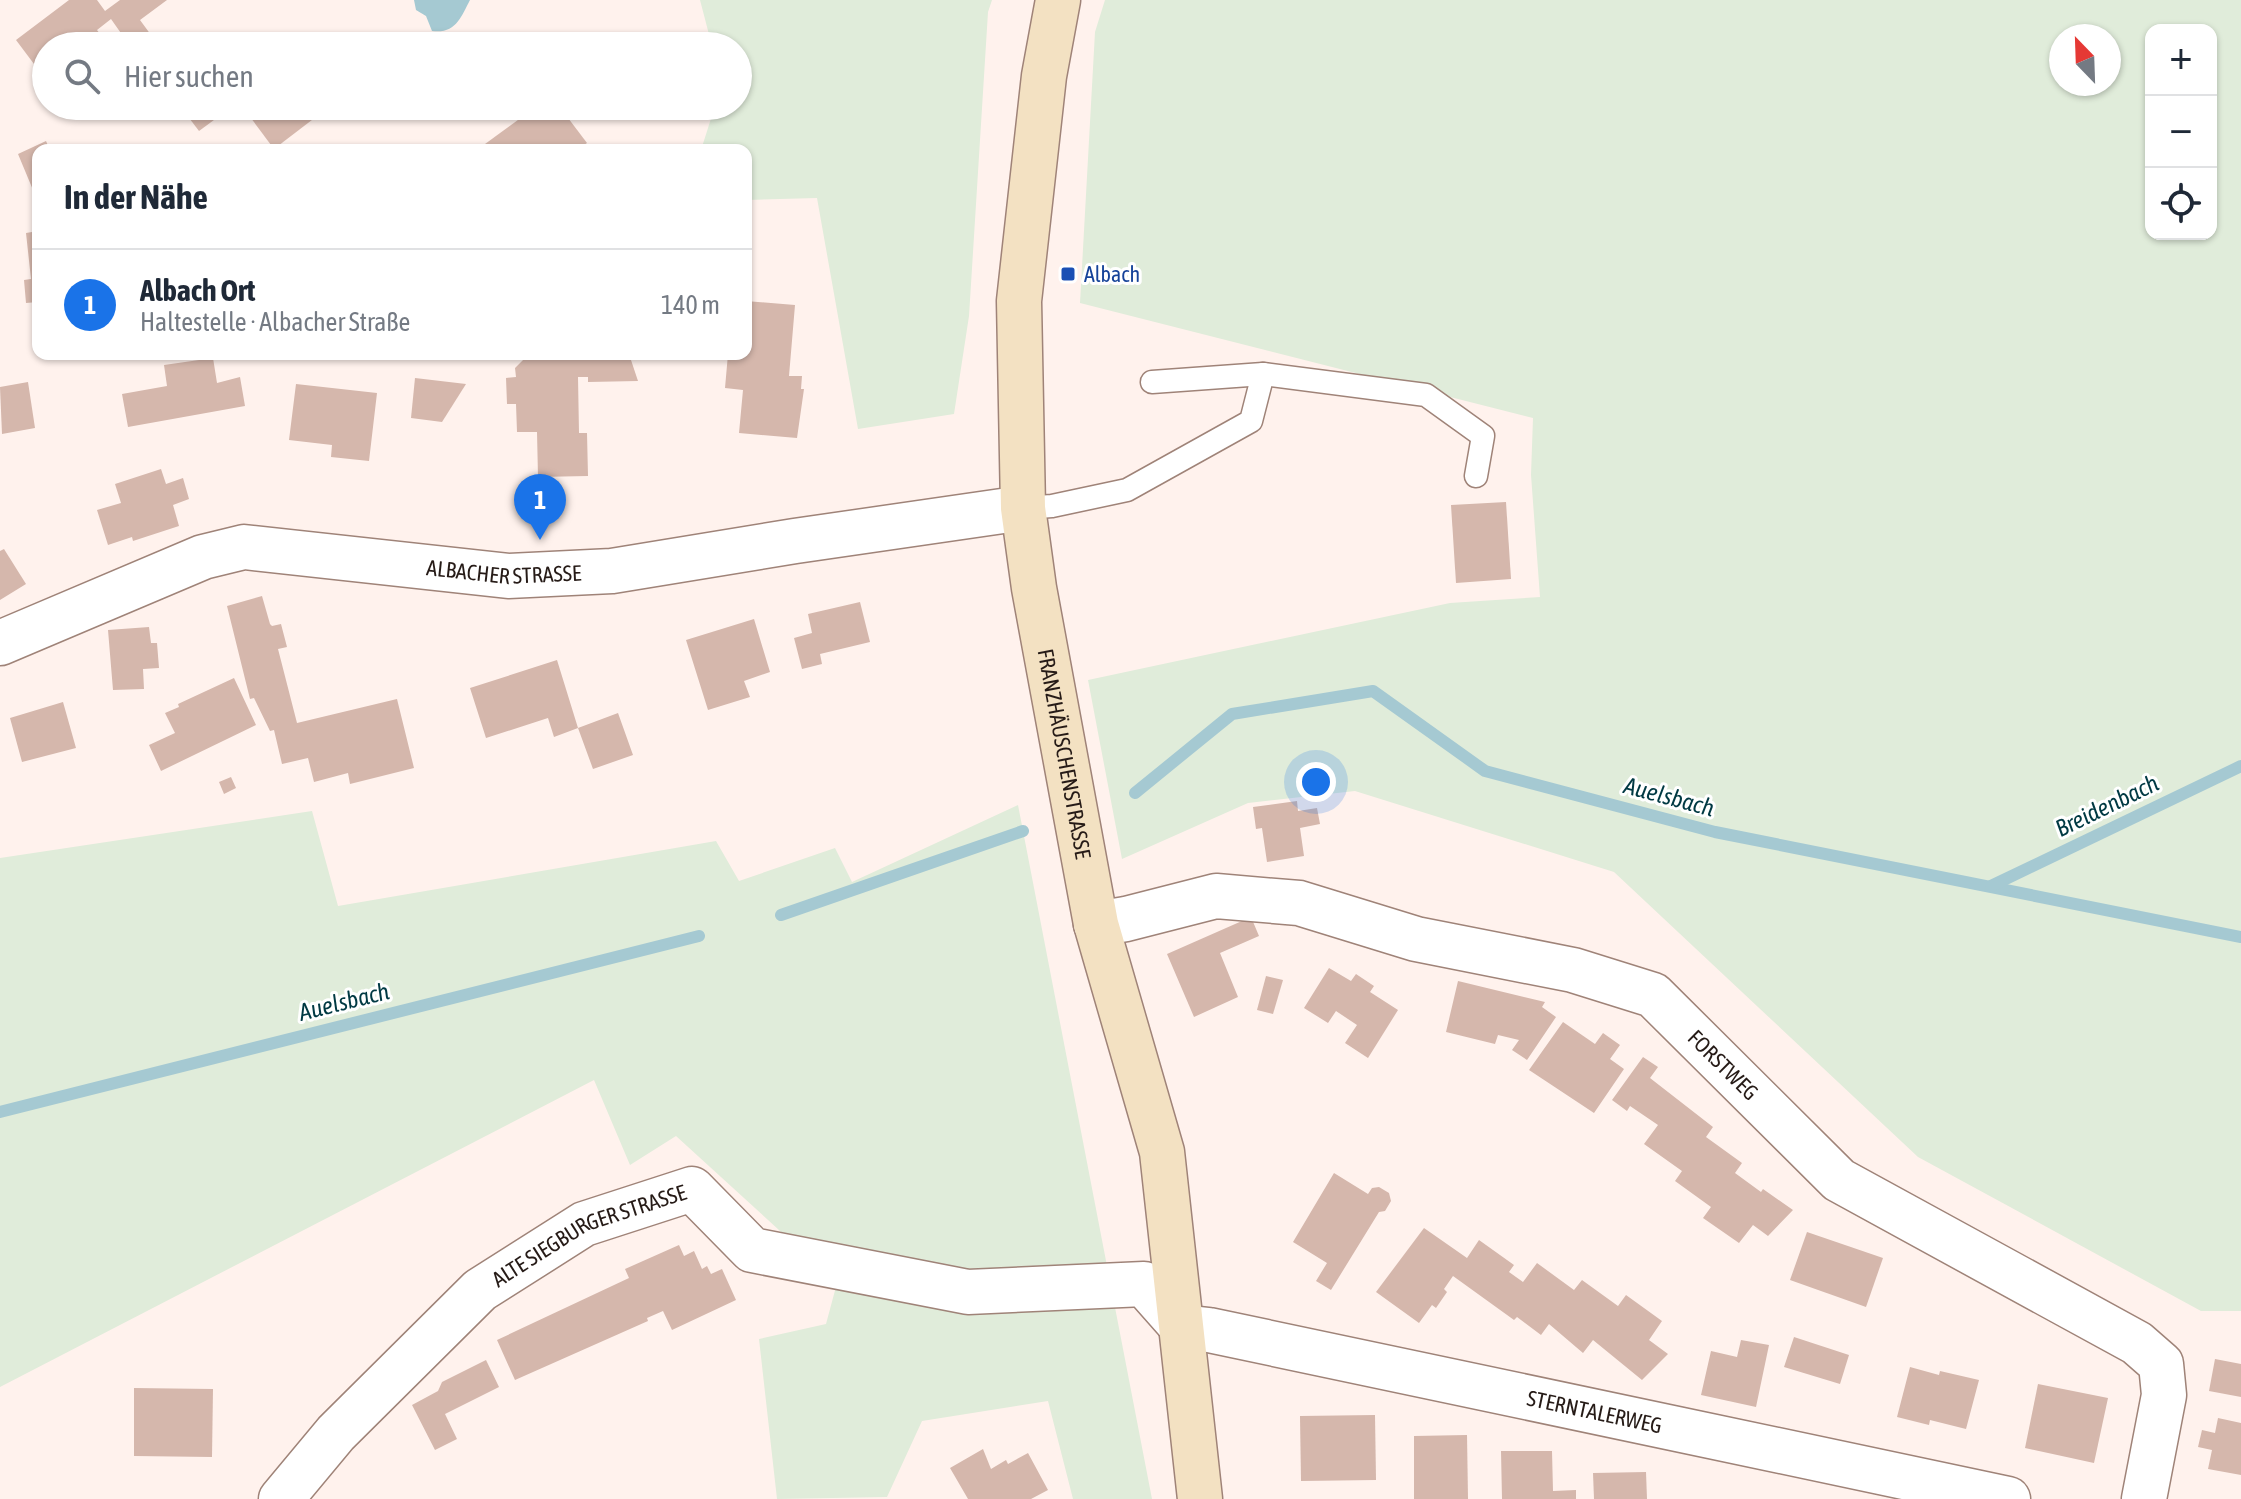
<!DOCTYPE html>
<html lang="de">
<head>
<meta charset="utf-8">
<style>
  body { margin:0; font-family:"Asap Condensed",sans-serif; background:#f6f6f7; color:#1f2937 }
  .controls { position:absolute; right:24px; top:24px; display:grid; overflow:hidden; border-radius:16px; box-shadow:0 2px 6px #0004 }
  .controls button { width:72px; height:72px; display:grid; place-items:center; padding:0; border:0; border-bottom:2px solid #e0e1e3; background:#fff; color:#1f2937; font:40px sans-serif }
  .compass { position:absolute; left:2049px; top:24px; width:72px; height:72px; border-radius:50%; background:#fff; box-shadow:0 2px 6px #0004; rotate:337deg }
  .you { position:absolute; left:1316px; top:782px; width:28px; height:28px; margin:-20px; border:6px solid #fff; border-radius:50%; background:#1a73e8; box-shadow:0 0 0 12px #1a73e833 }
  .badge { display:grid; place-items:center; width:52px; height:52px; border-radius:50%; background:#1a73e8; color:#fff; font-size:26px; font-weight:700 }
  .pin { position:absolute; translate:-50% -66px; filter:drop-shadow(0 2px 4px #0008) }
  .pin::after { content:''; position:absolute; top:42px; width:28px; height:24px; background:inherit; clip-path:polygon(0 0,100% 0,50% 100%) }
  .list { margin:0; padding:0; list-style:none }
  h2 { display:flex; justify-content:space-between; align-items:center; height:104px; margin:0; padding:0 32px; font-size:34px }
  h2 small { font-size:26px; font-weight:400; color:#747a83 }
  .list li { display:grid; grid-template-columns:52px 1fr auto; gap:24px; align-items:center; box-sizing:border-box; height:112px; padding:0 32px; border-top:2px solid #e0e1e3 }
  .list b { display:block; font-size:30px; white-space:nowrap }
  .list p { margin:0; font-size:26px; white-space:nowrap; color:#747a83 }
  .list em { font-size:26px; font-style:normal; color:#747a83 }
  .icon { flex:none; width:44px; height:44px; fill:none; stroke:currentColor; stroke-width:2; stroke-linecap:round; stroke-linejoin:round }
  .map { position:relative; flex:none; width:2241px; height:1499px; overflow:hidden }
  .search { position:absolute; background:#fff; box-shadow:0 2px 6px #0004; left:32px; top:32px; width:720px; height:88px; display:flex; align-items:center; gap:20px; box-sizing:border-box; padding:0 28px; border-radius:44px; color:#747a83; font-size:30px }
  .panel { position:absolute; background:#fff; box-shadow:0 2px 6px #0004; left:32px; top:144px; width:720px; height:216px; border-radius:16px }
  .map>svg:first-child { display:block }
  .green { fill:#e0ecda; fill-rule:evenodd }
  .water { fill:#a5c9d2 }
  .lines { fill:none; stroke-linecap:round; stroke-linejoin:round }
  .stream { stroke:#a5c9d2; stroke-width:12 }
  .building { fill:#d5b7ac }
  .lane-casing { stroke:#9f8378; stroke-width:25 }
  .street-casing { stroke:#9f8378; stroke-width:47 }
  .secondary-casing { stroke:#9f8378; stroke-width:47 }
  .lane { stroke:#fff; stroke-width:22 }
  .street { stroke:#fff; stroke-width:44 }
  .secondary { stroke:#f3e1c2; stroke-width:44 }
  .transit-dot { fill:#1a4fb4; stroke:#fff; stroke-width:3 }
  .labels { text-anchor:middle; stroke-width:6; stroke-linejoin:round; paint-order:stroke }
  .transit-label { font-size:22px; fill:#164399; stroke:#fff; text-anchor:start }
  .street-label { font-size:22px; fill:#261b17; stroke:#fff }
  .water-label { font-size:24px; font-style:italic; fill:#003943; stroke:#fff }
</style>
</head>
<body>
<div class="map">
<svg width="2241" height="1499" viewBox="0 0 2241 1499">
  <rect width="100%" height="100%" fill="#fff2ed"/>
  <g class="green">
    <polygon points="700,0 992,0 988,12 969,316 954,414 858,429 817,198 746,200 746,150 701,150 715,106 738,106 738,46 712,46"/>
    <path d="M1105,0H2241V1311H2201L1918,1157L1614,872L1355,791L1248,803L1122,859L1088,680L1450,603L1540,597L1531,475L1533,418L1080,303L1095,32ZM2151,30H2211V234H2151ZM2061,36H2109V84H2061Z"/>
    <polygon points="1018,805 1152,1499 1073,1499 1048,1401 922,1421 887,1497 777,1499 759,1339 826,1324 837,1283 676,1136 630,1165 594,1080 0,1387 0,858 312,811 338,906 716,841 739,881 835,848 852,882"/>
  </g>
  <path class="water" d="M414,0H470C461,17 456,34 432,31L426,16L416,10Z"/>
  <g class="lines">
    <g class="stream">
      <polyline points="1135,793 1232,714 1373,691 1485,771 1715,832 2241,937"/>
      <polyline points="1991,886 2241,766"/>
      <polyline points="781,915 1023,831"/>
      <polyline points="0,1112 699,936"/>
    </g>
  </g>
  <g class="building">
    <polygon points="69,0 97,0 105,11 120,0 167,0 140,20 151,35 136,46 130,46 111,19 97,30 109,46 46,46 46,80 16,40"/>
    <polygon points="180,106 233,106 199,131"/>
    <polygon points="242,106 322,106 325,110 274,149"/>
    <polygon points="537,106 559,106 587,143 577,150 490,150 485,144"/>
    <polygon points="46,141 50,150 38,150 38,202 18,154"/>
    <polygon points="38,231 38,302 26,303 24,280 31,279 26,233"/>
    <polygon points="746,301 795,305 789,376 802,376 801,389 804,389 797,438 739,433 743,390 725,388 728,354 746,354"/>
    <polygon points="529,354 629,354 638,381 588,382 588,377 578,377 579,433 587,433 588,476 538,477 537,432 517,432 516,404 507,404 506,378 516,377 515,368"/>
    <polygon points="213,358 217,383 240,377 245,406 128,427 122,394 167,386 164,365"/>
    <polygon points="415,378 466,384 442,422 411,418"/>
    <polygon points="28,382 35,428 2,434 0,387"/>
    <polygon points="296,384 377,393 369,461 331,457 332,445 289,440"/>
    <polygon points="161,469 166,484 183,478 189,499 173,505 179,526 133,541 132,537 108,545 97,510 121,503 115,484"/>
    <polygon points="1506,502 1511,579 1456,583 1451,505"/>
    <polygon points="4,549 26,584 0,600 0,551"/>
    <polygon points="262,596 270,624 272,626 281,624 287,647 278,649 297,723 397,699 414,768 350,784 348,773 314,782 308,758 282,764 274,730 270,731 254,698 250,699 227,606"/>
    <polygon points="860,602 870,642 820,654 822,664 802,669 794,638 812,633 808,614"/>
    <polygon points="754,619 770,672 744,681 750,697 708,710 686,640"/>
    <polygon points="149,627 151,643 157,643 159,668 143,669 144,689 113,690 108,630"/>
    <polygon points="557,660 578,728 618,713 633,755 593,769 578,728 554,737 548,718 486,738 470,688"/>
    <polygon points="234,678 256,725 161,771 149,745 175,733 165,713 179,707 178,704"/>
    <polygon points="63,702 76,748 22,762 10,718"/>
    <polygon points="231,777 236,788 224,794 219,782"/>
    <polygon points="1297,801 1298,811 1317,808 1320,824 1300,828 1304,856 1267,862 1262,828 1256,829 1253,807"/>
    <polygon points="1251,917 1259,936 1220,953 1238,997 1194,1017 1167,954"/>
    <polygon points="1329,968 1351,981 1356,974 1374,986 1370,992 1398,1010 1368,1058 1345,1043 1357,1025 1336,1011 1328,1023 1304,1008"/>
    <polygon points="1266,976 1283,980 1273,1014 1257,1010"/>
    <polygon points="1458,981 1545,1002 1542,1007 1556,1017 1527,1060 1512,1050 1519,1040 1498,1035 1495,1044 1446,1032"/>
    <polygon points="1563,1022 1595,1044 1603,1033 1620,1045 1610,1059 1624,1069 1594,1113 1529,1070"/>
    <polygon points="1643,1057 1658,1067 1650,1078 1713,1127 1706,1137 1742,1163 1735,1173 1761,1192 1763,1189 1793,1210 1768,1236 1753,1225 1739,1243 1703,1218 1711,1207 1675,1181 1682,1171 1644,1144 1658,1125 1630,1106 1627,1111 1612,1100"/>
    <polygon points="1334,1173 1368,1194 1372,1188 1379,1187 1389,1193 1391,1201 1385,1211 1379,1212 1331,1290 1316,1281 1327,1263 1293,1242"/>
    <polygon points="1424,1228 1467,1258 1479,1240 1514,1265 1509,1272 1523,1282 1537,1263 1574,1290 1582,1280 1618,1306 1626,1295 1662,1321 1649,1340 1668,1354 1642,1380 1593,1340 1583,1353 1549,1324 1541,1335 1517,1317 1514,1320 1453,1276 1444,1289 1447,1292 1436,1308 1432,1305 1419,1323 1376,1292"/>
    <polygon points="1807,1232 1883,1258 1866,1307 1790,1280"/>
    <polygon points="679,1245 684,1256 694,1251 702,1269 707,1266 711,1274 722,1269 736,1300 672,1330 663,1311 647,1318 648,1321 515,1380 497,1340 629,1278 625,1269"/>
    <polygon points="1794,1337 1849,1355 1840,1384 1784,1367"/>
    <polygon points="1741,1340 1769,1345 1756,1407 1701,1395 1711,1351 1737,1357"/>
    <polygon points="2215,1359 2241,1364 2241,1397 2209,1391"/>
    <polygon points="486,1360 499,1387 445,1414 457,1439 435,1450 412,1405 438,1391 442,1382"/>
    <polygon points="1910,1367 1939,1375 1940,1371 1979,1380 1966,1429 1930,1420 1929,1425 1897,1417"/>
    <polygon points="2038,1384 2108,1398 2094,1463 2025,1448"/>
    <polygon points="134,1388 213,1389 212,1457 134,1456"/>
    <polygon points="1375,1415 1376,1480 1301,1481 1300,1416"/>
    <polygon points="2218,1418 2241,1423 2241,1475 2208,1469 2212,1450 2198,1447 2202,1430 2215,1433"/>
    <polygon points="1467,1435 1468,1499 1414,1499 1414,1436"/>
    <polygon points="983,1449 991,1469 1006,1460 1008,1464 1028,1453 1048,1490 1031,1499 968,1499 950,1468"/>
    <polygon points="1501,1451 1552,1451 1553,1491 1576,1490 1576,1499 1502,1499"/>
    <polygon points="1646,1472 1647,1499 1594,1499 1593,1473"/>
  </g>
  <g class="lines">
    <g class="lane-casing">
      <g id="lane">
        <polyline points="1152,382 1263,374 1426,395 1483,436 1476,476"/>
        <polyline points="1023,508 1052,506 1127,490 1251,421 1263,374"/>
      </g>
    </g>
    <g class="street-casing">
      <g id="street">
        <path id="s1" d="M0,643L203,557L244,547L508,576L612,571L795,541L1023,508"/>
        <path id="s2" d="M1096,924L1126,919L1216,896L1299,903L1416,939L1573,970L1653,995L1839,1180L2137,1343L2161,1364L2164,1395L2144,1499"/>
        <path id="s3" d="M281,1499L336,1433L480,1290L584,1224L692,1189L752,1250L968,1292L1144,1284L1182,1327L1209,1330L2008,1499"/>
      </g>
    </g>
    <g class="secondary-casing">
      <g id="secondary">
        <path id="s4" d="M1058,0L1044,76L1019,301L1023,508L1034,588L1096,924L1162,1152L1200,1499"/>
      </g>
    </g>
    <use href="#lane" class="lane"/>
    <use href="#street" class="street"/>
    <use href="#secondary" class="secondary"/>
  </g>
  <rect class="transit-dot" x="1060" y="266" width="16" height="16" rx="4"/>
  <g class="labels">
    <g class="transit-label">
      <text x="1084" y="282">Albach</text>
    </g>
    <g class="street-label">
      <text dy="8" stroke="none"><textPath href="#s1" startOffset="524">ALBACHER STRASSE</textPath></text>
      <text dy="8" stroke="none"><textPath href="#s4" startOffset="760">FRANZHÄUSCHENSTRASSE</textPath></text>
      <text dy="8" stroke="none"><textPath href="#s2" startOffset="672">FORSTWEG</textPath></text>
      <text dy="8" stroke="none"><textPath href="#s3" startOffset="412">ALTE SIEGBURGER STRASSE</textPath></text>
      <text dy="8" stroke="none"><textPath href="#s3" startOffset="1486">STERNTALERWEG</textPath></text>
    </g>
    <g class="water-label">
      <text transform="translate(1669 797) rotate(15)" y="8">Auelsbach</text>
      <text transform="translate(2107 806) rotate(-26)" y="8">Breidenbach</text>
      <text transform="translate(344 1002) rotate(-14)" y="8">Auelsbach</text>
    </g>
  </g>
</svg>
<div class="controls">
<button>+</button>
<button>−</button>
<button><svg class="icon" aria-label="locate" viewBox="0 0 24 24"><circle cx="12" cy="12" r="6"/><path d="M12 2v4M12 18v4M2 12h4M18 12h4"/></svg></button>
</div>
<svg class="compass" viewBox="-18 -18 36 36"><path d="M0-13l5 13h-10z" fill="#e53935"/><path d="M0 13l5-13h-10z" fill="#747a83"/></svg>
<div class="you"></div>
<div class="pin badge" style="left:540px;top:540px">1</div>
<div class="search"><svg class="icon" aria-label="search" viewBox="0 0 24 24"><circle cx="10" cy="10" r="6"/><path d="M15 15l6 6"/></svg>Hier suchen</div>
<section class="panel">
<h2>In der Nähe<small></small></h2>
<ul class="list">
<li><span class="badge">1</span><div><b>Albach Ort</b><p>Haltestelle · Albacher Straße</p></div><em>140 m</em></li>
</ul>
</section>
</div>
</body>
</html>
